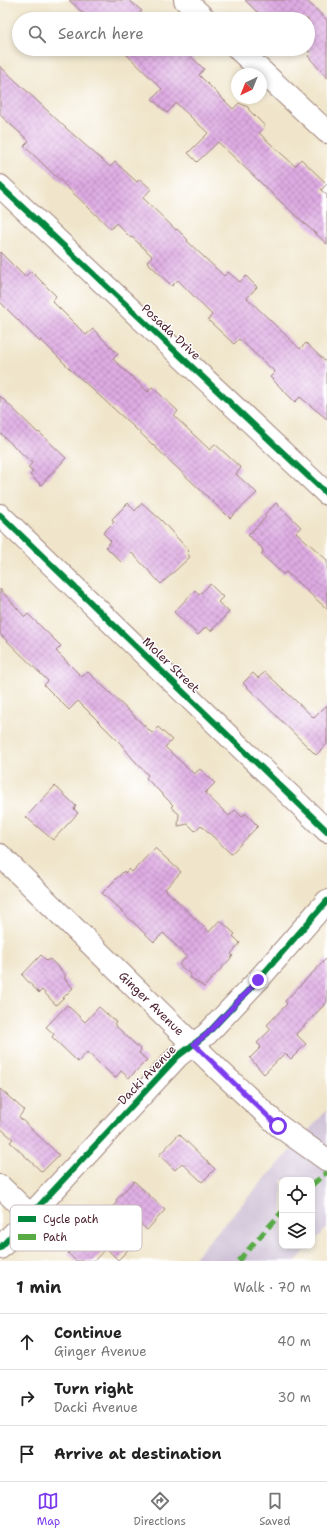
<!DOCTYPE html>
<html lang="en">
<head>
<meta charset="utf-8">
<style>
  body { margin:0; font-family:"Shantell Sans",sans-serif; background:#f6f6f6; color:#222 }
  .controls { position:absolute; right:12px; bottom:12px; display:grid; overflow:hidden; border-radius:8px; box-shadow:0 2px 6px #0003 }
  .controls button { width:36px; height:36px; display:grid; place-items:center; padding:0; border:0; border-bottom:1px solid #e0e0e0; background:#fff; color:#222; font:20px sans-serif }
  .compass { position:absolute; left:231px; top:68px; width:36px; height:36px; border-radius:50%; background:#fff; box-shadow:0 2px 6px #0003; rotate:223deg }
  .stop { position:absolute; width:12px; height:12px; margin:-9px; border:3px solid #7c3aed; border-radius:50%; background:#fff }
  .stop.end { background:#7c3aed; border-color:#fff; box-shadow:0 1px 4px #0008 }
  .list { margin:0; padding:0; list-style:none }
  h2 { display:flex; justify-content:space-between; align-items:center; height:52px; margin:0; padding:0 16px; font-size:17px }
  h2 small { font-size:13px; font-weight:400; color:#767676 }
  .list li { display:grid; grid-template-columns:26px 1fr auto; gap:12px; align-items:center; box-sizing:border-box; height:56px; padding:0 16px; border-top:1px solid #e0e0e0 }
  .list b { display:block; font-size:15px; white-space:nowrap }
  .list p { margin:0; font-size:13px; white-space:nowrap; color:#767676 }
  .list em { font-size:13px; font-style:normal; color:#767676 }
  .icon { flex:none; width:22px; height:22px; fill:none; stroke:currentColor; stroke-width:2; stroke-linecap:round; stroke-linejoin:round }
  .map { position:relative; flex:none; width:327px; height:1261px; overflow:hidden }
  .search { position:absolute; background:#fff; box-shadow:0 2px 6px #0003; left:12px; right:12px; top:12px; height:44px; display:flex; align-items:center; gap:10px; box-sizing:border-box; padding:0 14px; border-radius:22px; color:#767676; font-size:15px }
  .sheet { height:220px; background:#fff }
  nav { display:flex; justify-content:space-around; align-items:center; box-sizing:border-box; height:56px; border-top:1px solid #e0e0e0; background:#fff; font-size:11px; color:#767676 }
  nav a { display:grid; justify-items:center; gap:2px }
  nav .on { color:#7c3aed }
  .map>svg:first-child { display:block }
  .industrial { fill:#ccbed4 }
  .building { fill:url(#building-cross-hatch) }
  .lines { fill:none; stroke-linecap:round; stroke-linejoin:round }
  .minor-casing { stroke:#9d827a; stroke-width:24 }
  .minor { stroke:#fff; stroke-width:22 }
  .quiet { stroke:#57aa44; stroke-width:5; stroke-dasharray:10 5; stroke-linecap:butt }
  .cycleway-casing { stroke:#fff; stroke-width:8 }
  .cycleway { stroke:#00873e; stroke-width:6 }
  .route { stroke:#7c3aed; stroke-width:5 }
  .labels { text-anchor:middle; stroke-width:3; stroke-linejoin:round; paint-order:stroke }
  .street-label { font-size:12px; fill:#4a1f2b; stroke:#fff }
  .key { fill:#fff; stroke:#c9bcbf; stroke-width:1 }
  .key-label { font-size:11px; fill:#4a1f2b }
</style>
</head>
<body>
<div class="map">
<svg width="327" height="1261" viewBox="0 0 327 1261">
  <defs>
    <pattern id="building-cross-hatch" width="8" height="8" patternUnits="userSpaceOnUse"><rect width="8" height="8" fill="#deabe3"/><path d="M0 0l8 8M0 8l8-8" fill="none" stroke="#b68bb8"/></pattern>
  </defs>
  <rect width="100%" height="100%" fill="#fff"/>
  <filter id="ink" filterUnits="userSpaceOnUse"><feTurbulence type="fractalNoise" baseFrequency=".025" numOctaves="2"/><feDisplacementMap in="SourceGraphic" scale="8" xChannelSelector="R" yChannelSelector="G"/><feConvolveMatrix kernelMatrix="1 2 1 2 8 2 1 2 1" color-interpolation-filters="sRGB"/></filter>
  <filter id="wash" filterUnits="userSpaceOnUse"><feTurbulence type="fractalNoise" baseFrequency=".012" numOctaves="4" result="noise"/><feDisplacementMap in="SourceGraphic" scale="16" xChannelSelector="R" yChannelSelector="G"/><feGaussianBlur stdDeviation="0.9" result="paint"/><feColorMatrix in="noise" values="0 0 0 0 0 0 0 0 0 0 0 0 0 0 0 0 0 1.4 0 .05"/><feComposite in="paint" operator="in"/></filter>
  <g filter="url(#wash)">
    <rect width="100%" height="100%" fill="#f0e5ca"/>
    <polygon class="industrial" points="327,1110 327,1228 312,1244 312,1180 282,1180 282,1246 310,1246 296,1261 191,1261"/>
    <g id="blocks">
      <g class="building">
        <polygon points="69,0 129,0 142,11 135,19 89,19"/>
        <polygon points="245,0 306,0 327,20 327,78 308,56 311,53 308,51 308,19 264,19"/>
        <polygon points="121,49 183,49 204,69 199,75 233,109 239,103 248,107 249,110 265,126 259,133 295,166 301,159 327,184 321,190 327,195 327,244 280,201 218,142 197,162 188,153 208,133 176,103 167,113 152,99 162,89"/>
        <polygon points="0,66 67,129 110,167 115,162 137,182 140,179 151,189 143,198 176,230 177,229 188,240 187,241 222,274 224,276 228,272 240,282 246,276 257,287 247,298 300,349 306,343 327,363 327,419 300,397 295,402 270,377 275,372 239,339 234,344 208,320 212,315 178,280 172,286 147,262 152,256 132,237 131,238 116,223 111,229 24,146 29,141 0,115"/>
        <polygon points="0,252 25,277 31,271 56,296 52,301 86,335 93,329 118,354 113,359 148,392 152,387 163,397 178,411 174,416 210,450 215,444 241,468 236,474 257,493 230,518 134,427 71,370 41,340 40,342 0,302"/>
        <polygon points="0,396 38,433 39,432 66,458 41,485 30,475 33,472 28,468 32,463 0,433"/>
        <polygon points="128,503 135,511 142,503 161,520 189,551 187,553 190,557 161,584 131,552 121,562 106,547 111,541 103,533 114,522 112,519"/>
        <polygon points="276,503 301,527 296,532 327,560 327,609 286,572 283,574 261,554 263,552 262,548 248,535 266,517 264,515"/>
        <polygon points="210,584 223,597 218,602 229,612 211,631 206,627 198,635 174,612 195,590 199,595"/>
        <polygon points="0,589 25,617 28,614 61,646 56,651 82,677 88,672 152,733 158,727 172,740 165,747 194,774 200,769 215,783 205,793 229,816 235,810 242,817 245,813 258,826 231,854 201,825 195,831 188,824 178,826 179,814 171,807 173,805 146,778 148,775 133,759 121,744 78,701 69,710 44,685 48,681 0,634"/>
        <polygon points="265,672 314,718 327,705 327,744 316,755 243,683 253,673 258,678"/>
        <polygon points="55,786 76,806 74,809 78,813 53,840 26,817"/>
        <polygon points="155,848 181,872 165,889 209,932 220,920 235,934 233,936 240,943 231,954 233,956 204,987 190,977 191,975 179,965 187,956 163,933 154,942 102,893 124,871 125,873 129,869 132,872"/>
        <polygon points="41,955 47,961 50,959 60,969 66,976 64,978 73,988 56,1005 42,990 39,993 22,975"/>
        <polygon points="327,958 327,1002 296,1034 306,1044 291,1059 285,1053 264,1074 250,1058 261,1047 257,1043 271,1029 267,1025 287,1004 285,1001"/>
        <polygon points="67,1005 85,1022 99,1007 116,1022 114,1024 141,1050 139,1053 147,1060 129,1078 121,1071 115,1078 87,1052 78,1062 52,1037 54,1034 46,1027"/>
        <polygon points="0,1089 24,1110 19,1117 59,1155 42,1172 10,1142 13,1139 0,1128"/>
        <polygon points="179,1134 215,1169 202,1182 182,1163 175,1170 159,1155"/>
        <polygon points="134,1181 165,1210 147,1230 132,1216 113,1235 128,1250 118,1260 106,1248 94,1261 76,1261 68,1253 117,1202 116,1200"/>
      </g>
    </g>
  </g>
  <g filter="url(#ink)">
    <use href="#blocks" fill-opacity="0" stroke="#9d827a" stroke-width="1"/>
    <g class="lines">
      <g class="minor-casing">
        <g id="minor">
          <polyline points="185,0 205,19"/>
          <polyline points="238,49 327,132"/>
          <polyline points="0,186 327,494"/>
          <polyline points="0,515 327,831"/>
          <path id="s1" d="M0,855L223,1074L279,1126L327,1160"/>
          <polyline points="0,1186 30,1215"/>
          <polyline points="0,1248 178,1056 207,1034 258,980 327,901"/>
        </g>
      </g>
      <use href="#minor" class="minor"/>
      <g class="quiet">
        <polyline points="312,1185 327,1172"/>
        <polyline points="238,1261 282,1212"/>
      </g>
      <g class="cycleway-casing">
        <g id="cycleway">
          <polyline points="0,186 327,494"/>
          <polyline points="0,515 327,831"/>
          <polyline points="0,1248 178,1056 207,1034 258,980 327,901"/>
        </g>
      </g>
      <use href="#cycleway" class="cycleway"/>
    </g>
  </g>
  <g class="lines" filter="url(#ink)">
    <polyline class="route" points="258,980 207,1034 194,1044 278,1126"/>
  </g>
  <g class="labels">
    <g class="street-label">
      <text transform="translate(171 332) rotate(43)" y="4">Posada Drive</text>
      <text transform="translate(171 665) rotate(44)" y="4">Moler Street</text>
      <text dy="4" stroke="none"><textPath href="#s1" startOffset="212">Ginger Avenue</textPath></text>
      <text transform="translate(147 1075) rotate(-46)" y="4">Dacki Avenue</text>
    </g>
  </g>
  <rect x="10" y="1205" width="132" height="46" rx="6" class="key"/>
  <rect x="18" y="1216" width="18" height="6" fill="#00873e"/>
  <rect x="18" y="1234" width="18" height="6" fill="#57aa44"/>
  <g class="key-label">
    <text x="43" y="1223">Cycle path</text>
    <text x="43" y="1241">Path</text>
  </g>
</svg>
<div class="controls">
<button><svg class="icon" aria-label="locate" viewBox="0 0 24 24"><circle cx="12" cy="12" r="6"/><path d="M12 2v4M12 18v4M2 12h4M18 12h4"/></svg></button>
<button><svg class="icon" aria-label="layers" viewBox="0 0 24 24"><path d="M12 4l9 5-9 5-9-5zM3 14l9 5 9-5"/></svg></button>
</div>
<svg class="compass" viewBox="-18 -18 36 36"><path d="M0-13l5 13h-10z" fill="#e53935"/><path d="M0 13l5-13h-10z" fill="#767676"/></svg>
<div class="stop" style="left:278px;top:1126px"></div>
<div class="stop end" style="left:258px;top:980px"></div>
<div class="search"><svg class="icon" aria-label="search" viewBox="0 0 24 24"><circle cx="10" cy="10" r="6"/><path d="M15 15l6 6"/></svg>Search here</div>
</div>
<section class="sheet">
<h2>1 min<small>Walk · 70 m</small></h2>
<ul class="list">
<li><svg class="icon" aria-label="ahead" viewBox="0 0 24 24"><path d="M12 20V5M6 11l6-6 6 6"/></svg><div><b>Continue</b><p>Ginger Avenue</p></div><em>40 m</em></li>
<li><svg class="icon" aria-label="right" viewBox="0 0 24 24"><path d="M7 20v-9h11M14 6l5 5-5 5"/></svg><div><b>Turn right</b><p>Dacki Avenue</p></div><em>30 m</em></li>
<li><svg class="icon" aria-label="arrive" viewBox="0 0 24 24"><path d="M6 21V4h12l-3 4 3 4H6"/></svg><div><b>Arrive at destination</b></div></li>
</ul>
</section>
<nav>
<a class="on"><svg class="icon" aria-label="map" viewBox="0 0 24 24"><path d="M3 6l6-2 6 2 6-2v14l-6 2-6-2-6 2zM9 4v14M15 6v14"/></svg>Map</a>
<a><svg class="icon" aria-label="directions" viewBox="0 0 24 24"><path d="M12 3l9 9-9 9-9-9zM9 14v-3h6M13 9l2 2-2 2"/></svg>Directions</a>
<a><svg class="icon" aria-label="saved" viewBox="0 0 24 24"><path d="M7 4h10v16l-5-4-5 4z"/></svg>Saved</a>
</nav>
</body>
</html>
